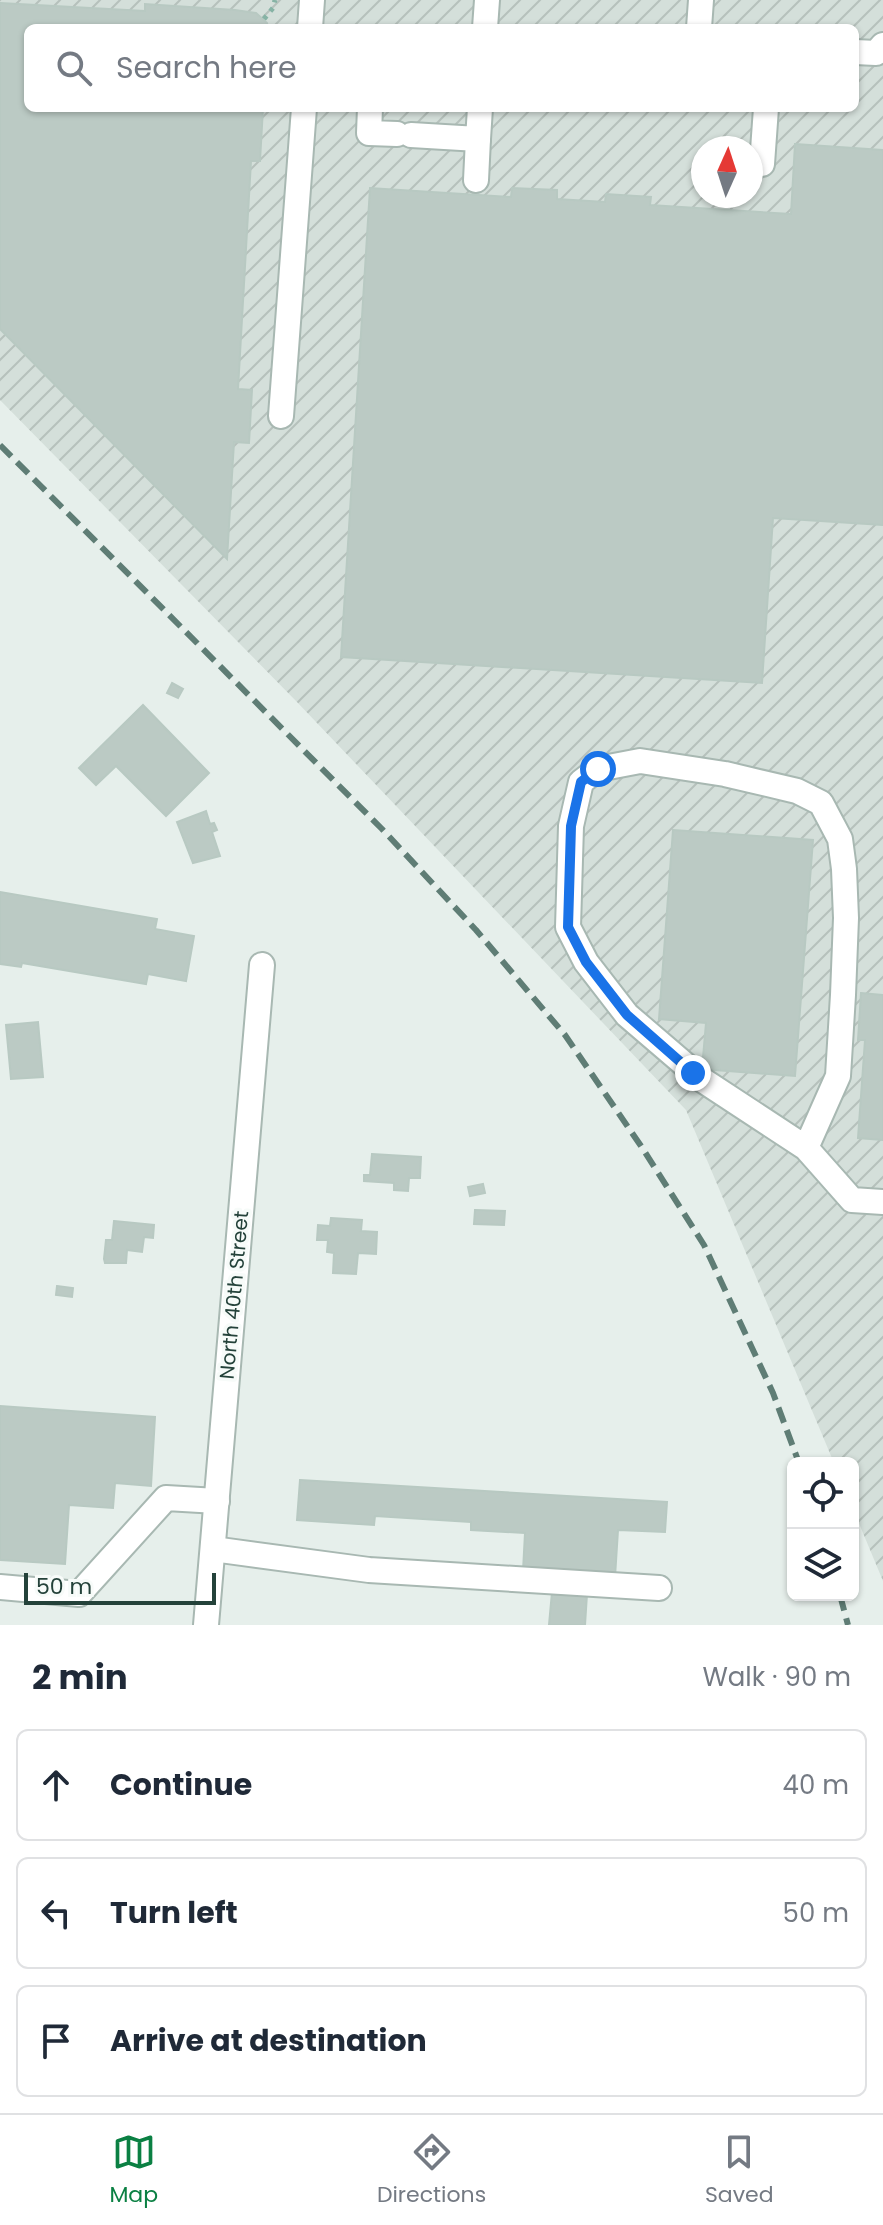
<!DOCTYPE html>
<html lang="en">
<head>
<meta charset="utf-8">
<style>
  body { margin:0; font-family:Poppins,sans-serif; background:#f2f2f3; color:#1f2937 }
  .controls { position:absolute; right:24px; bottom:24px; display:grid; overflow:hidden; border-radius:12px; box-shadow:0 2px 6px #0004 }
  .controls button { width:72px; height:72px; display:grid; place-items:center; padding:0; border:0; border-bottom:2px solid #e0e1e3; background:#fff; color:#1f2937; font:40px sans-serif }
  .compass { position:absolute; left:691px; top:136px; width:72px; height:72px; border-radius:50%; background:#fff; box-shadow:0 2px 6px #0004; rotate:3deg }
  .scale { position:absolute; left:24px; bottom:20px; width:192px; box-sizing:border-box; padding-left:8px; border:4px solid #24423a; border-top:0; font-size:22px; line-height:28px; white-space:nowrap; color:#24423a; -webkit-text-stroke:6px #f7fbf9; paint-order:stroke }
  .stop { position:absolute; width:24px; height:24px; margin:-18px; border:6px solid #1a73e8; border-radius:50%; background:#fff }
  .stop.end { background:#1a73e8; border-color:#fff; box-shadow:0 2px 8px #0008 }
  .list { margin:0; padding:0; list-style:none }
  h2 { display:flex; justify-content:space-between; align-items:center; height:104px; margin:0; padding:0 32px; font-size:34px }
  h2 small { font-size:26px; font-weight:400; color:#747a83 }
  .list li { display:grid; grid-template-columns:52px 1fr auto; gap:24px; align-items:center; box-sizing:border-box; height:112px; margin:0 16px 16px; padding:0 16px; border:2px solid #e0e1e3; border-radius:12px }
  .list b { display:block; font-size:30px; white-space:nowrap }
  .list em { font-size:26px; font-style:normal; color:#747a83 }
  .icon { flex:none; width:44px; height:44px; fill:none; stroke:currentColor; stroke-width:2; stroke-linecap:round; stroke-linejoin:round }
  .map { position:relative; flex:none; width:883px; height:1625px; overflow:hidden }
  .search { position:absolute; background:#fff; box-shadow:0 2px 6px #0004; left:24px; right:24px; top:24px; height:88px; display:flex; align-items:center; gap:20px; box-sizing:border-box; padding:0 28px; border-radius:12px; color:#747a83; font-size:30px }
  .sheet { height:488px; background:#fff }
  nav { display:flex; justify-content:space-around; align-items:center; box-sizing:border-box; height:112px; border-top:2px solid #e0e1e3; background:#fff; font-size:22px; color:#747a83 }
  nav a { display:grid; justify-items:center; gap:4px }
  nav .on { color:#0b8043 }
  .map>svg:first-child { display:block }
  .industrial { fill:url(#industrial-furrows); fill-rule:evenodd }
  .building { fill:#bbcac4; stroke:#b8c9c2; stroke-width:2 }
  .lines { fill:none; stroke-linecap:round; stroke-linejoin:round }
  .minor-casing { stroke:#a8b8b2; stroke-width:28 }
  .path { stroke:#86b3a5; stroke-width:5; stroke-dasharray:4 6; stroke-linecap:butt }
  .minor { stroke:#fff; stroke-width:24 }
  .rail { stroke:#5f7d75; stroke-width:6; stroke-dasharray:16 8; stroke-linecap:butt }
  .route { stroke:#1a73e8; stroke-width:10 }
  .labels { text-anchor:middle; stroke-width:7; stroke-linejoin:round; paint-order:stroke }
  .street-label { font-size:20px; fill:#24423a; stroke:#f7fbf9 }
</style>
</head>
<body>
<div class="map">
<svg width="883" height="1625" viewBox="0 0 883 1625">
  <defs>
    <pattern id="industrial-furrows" width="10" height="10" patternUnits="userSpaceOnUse" patternTransform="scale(2)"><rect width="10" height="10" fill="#d4dfda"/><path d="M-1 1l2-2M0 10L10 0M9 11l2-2" fill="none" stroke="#b6c1bc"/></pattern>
  </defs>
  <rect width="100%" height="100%" fill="#e6efeb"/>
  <path class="industrial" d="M0,0H883V1581L853,1509V1463H834L686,1110L296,701L0,400ZM28,28H855V108H28ZM703,148H751V196H703Z"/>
  <g class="building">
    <polygon points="0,3 145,11 145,4 235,10 256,13 267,23 268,28 28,28 28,108 263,108 260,161 251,161 238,389 252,390 249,443 234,442 227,559 0,329"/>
    <polygon points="795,144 883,150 883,525 773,518 762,683 341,657 370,188 511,197 512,188 557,190 557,199 605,202 606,194 651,197 650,205 791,214"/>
    <polygon points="172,683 183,689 178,698 167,693"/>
    <polygon points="143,705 209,773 166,816 116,766 96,785 79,768"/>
    <polygon points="206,811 210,824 214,823 217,830 212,832 220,856 193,863 177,822"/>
    <polygon points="673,830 813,840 795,1076 702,1069 706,1023 659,1019"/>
    <polygon points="0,892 157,919 155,929 194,936 186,981 148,974 146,984 22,963 21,967 0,964"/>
    <polygon points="861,993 883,995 883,1140 858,1138 865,1040 858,1040"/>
    <polygon points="38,1022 43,1077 11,1079 6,1025"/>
    <polygon points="372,1154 421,1157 420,1178 409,1178 408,1191 394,1190 394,1183 364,1181 364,1175 370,1175"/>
    <polygon points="483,1184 485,1193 470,1196 468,1187"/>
    <polygon points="475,1210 505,1211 504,1225 474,1224"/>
    <polygon points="331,1218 362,1220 361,1231 377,1232 376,1254 358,1253 356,1274 333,1273 334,1253 327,1252 328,1240 317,1240 318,1225 330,1226"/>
    <polygon points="114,1221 154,1225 153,1238 144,1237 142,1252 127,1250 126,1263 105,1263 104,1259 106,1240 112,1240"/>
    <polygon points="57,1286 73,1288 72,1297 56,1295"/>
    <polygon points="0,1406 155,1417 151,1486 115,1483 113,1508 69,1505 65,1564 0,1560"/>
    <polygon points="300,1480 667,1502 665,1532 618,1530 615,1577 523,1571 525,1533 471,1530 471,1522 375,1516 374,1525 297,1520"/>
    <polygon points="552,1592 587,1594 585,1625 549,1625"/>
  </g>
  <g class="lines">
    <g class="minor-casing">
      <g id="minor">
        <polyline points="310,28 312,0"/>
        <polyline points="485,28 487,0"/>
        <polyline points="699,28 701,0"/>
        <polyline points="855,52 876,53 883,45"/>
        <polyline points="370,108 369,133 397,134"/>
        <polyline points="411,135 478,139 480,108"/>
        <polyline points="751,163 762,164 766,108"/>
        <polyline points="476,180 478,139"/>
        <polyline points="281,416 304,108"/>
        <polyline points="806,1148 838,1076 843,995 846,918 844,869 840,839 821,803 797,791 725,774 640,761 598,769 581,782 571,826 568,927 586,962 627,1015 704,1081 806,1148 852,1200 883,1202"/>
        <polyline points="213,1549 369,1570 659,1588"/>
        <polyline points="0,1587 79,1594 166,1498 217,1501"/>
        <polyline points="206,1625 262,965"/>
      </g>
    </g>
    <polyline class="path" points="264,19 273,8 275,0"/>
    <use href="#minor" class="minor"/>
    <g class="rail">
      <polyline points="0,445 382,829 476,930 565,1035 641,1146 704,1245 773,1393 799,1463"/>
      <polyline points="840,1595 848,1625"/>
    </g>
  </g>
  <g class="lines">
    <polyline class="route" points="598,769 581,782 571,826 568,927 586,962 627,1015 693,1073"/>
  </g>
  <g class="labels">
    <g class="street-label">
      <text transform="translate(234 1295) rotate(-85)" y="7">North 40th Street</text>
    </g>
  </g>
</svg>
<div class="controls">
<button><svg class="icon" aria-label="locate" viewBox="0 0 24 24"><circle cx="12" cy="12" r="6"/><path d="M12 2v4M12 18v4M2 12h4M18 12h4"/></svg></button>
<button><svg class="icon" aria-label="layers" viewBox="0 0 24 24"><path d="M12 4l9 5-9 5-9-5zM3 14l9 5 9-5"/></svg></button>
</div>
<svg class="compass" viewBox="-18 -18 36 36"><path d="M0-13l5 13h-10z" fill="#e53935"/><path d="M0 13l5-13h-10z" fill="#747a83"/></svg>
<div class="scale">50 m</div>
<div class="stop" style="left:598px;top:769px"></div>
<div class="stop end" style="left:693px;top:1073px"></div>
<div class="search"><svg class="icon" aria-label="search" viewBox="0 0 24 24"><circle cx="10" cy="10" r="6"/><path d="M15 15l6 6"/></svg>Search here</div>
</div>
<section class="sheet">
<h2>2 min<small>Walk · 90 m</small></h2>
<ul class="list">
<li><svg class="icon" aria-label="ahead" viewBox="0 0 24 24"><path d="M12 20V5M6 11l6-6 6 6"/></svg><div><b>Continue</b></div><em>40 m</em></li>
<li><svg class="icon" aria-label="left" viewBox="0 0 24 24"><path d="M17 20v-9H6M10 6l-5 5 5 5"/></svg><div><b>Turn left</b></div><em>50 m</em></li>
<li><svg class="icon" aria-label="arrive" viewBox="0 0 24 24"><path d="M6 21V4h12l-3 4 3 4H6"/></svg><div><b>Arrive at destination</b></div></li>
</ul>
</section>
<nav>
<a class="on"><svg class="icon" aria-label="map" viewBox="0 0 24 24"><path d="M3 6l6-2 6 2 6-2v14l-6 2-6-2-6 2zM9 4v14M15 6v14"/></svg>Map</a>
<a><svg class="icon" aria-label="directions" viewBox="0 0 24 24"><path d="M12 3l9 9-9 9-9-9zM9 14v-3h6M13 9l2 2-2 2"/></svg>Directions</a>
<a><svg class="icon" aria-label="saved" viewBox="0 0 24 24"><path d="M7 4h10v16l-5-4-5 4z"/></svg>Saved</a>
</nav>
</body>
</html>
